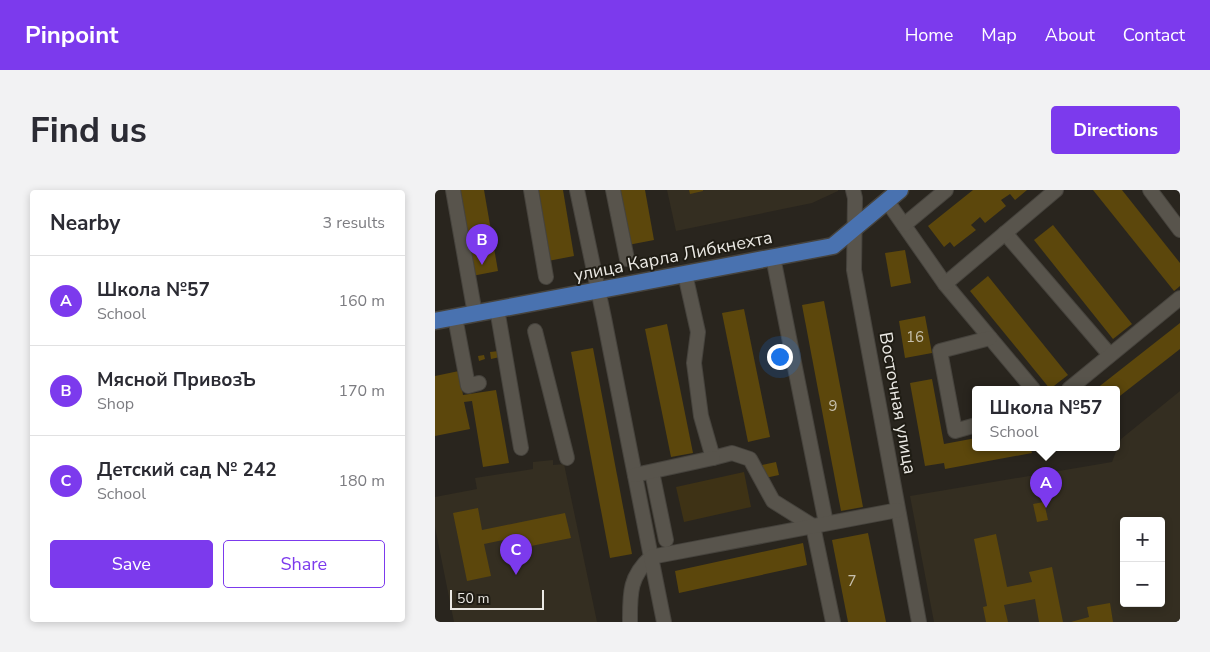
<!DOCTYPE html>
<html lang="en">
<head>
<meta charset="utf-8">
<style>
  body { margin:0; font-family:"Nunito Sans",sans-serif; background:#f2f2f3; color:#2b2b33 }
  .controls { position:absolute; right:15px; bottom:15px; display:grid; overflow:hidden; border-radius:5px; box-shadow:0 2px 8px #0003 }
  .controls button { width:45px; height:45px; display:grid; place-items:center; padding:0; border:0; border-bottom:1px solid #e1e1e2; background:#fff; color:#2b2b33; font:25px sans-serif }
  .scale { position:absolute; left:15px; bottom:12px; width:94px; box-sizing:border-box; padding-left:5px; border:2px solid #ebe9e4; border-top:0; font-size:14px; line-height:18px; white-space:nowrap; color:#ebe9e4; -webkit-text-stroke:4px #1f1c14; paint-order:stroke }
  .you { position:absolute; left:344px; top:166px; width:18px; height:18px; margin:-12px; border:4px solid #fff; border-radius:50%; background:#1a73e8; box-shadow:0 0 0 8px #1a73e833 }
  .badge { display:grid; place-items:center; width:32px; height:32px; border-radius:50%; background:#7c3aed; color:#fff; font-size:16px; font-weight:700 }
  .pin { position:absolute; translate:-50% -41px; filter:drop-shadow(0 1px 2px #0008) }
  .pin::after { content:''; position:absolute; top:26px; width:18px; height:15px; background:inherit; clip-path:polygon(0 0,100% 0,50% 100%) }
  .popup { position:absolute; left:537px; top:196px; width:148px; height:65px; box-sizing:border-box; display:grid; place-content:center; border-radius:5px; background:#fff; filter:drop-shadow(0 1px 4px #0005); font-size:16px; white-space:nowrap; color:#7c7c81 }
  .popup b { font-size:19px; color:#2b2b33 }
  .popup::after { content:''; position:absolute; left:50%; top:100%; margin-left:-10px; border:10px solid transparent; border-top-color:#fff }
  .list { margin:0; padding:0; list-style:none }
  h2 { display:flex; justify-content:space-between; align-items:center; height:65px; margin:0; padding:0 20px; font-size:21px }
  h2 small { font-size:16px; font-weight:400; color:#7c7c81 }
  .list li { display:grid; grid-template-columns:32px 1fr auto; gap:15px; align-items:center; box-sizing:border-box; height:90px; padding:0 20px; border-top:1px solid #e1e1e2 }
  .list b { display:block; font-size:19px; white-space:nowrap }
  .list p { margin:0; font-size:16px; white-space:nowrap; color:#7c7c81 }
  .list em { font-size:16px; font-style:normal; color:#7c7c81 }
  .actions { display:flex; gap:10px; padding:15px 20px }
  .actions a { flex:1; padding:11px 0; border:1px solid #7c3aed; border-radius:5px; text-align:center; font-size:18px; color:#7c3aed }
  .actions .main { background:#7c3aed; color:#fff }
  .map { position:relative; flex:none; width:745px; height:432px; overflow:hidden; border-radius:5px }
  header { display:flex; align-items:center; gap:30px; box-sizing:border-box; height:70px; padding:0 25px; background:#7c3aed; color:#fff }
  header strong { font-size:24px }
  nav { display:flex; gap:28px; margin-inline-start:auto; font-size:18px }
  .intro { display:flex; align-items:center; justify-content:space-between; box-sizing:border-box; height:120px; padding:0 30px }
  h1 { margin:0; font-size:35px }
  .button { padding:12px 22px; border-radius:5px; background:#7c3aed; color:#fff; font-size:18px; font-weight:700 }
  main { display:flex; gap:30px; padding:0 30px }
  aside { flex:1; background:#fff; border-radius:5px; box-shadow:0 2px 8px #0003 }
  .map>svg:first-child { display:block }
  .built { fill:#342e21; fill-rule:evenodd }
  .green { fill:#3e3215 }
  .building { fill:#5c470c }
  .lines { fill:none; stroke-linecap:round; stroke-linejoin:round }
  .minor-casing { stroke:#46433d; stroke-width:16 }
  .major-casing { stroke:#46433d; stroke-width:19 }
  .minor { stroke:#58544c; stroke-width:14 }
  .major { stroke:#4972b0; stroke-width:16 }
  .labels { text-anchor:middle; stroke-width:4; stroke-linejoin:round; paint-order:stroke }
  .number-label { font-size:15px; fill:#c7c0ae }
  .street-label { font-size:18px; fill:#ebe9e4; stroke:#1f1c14 }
</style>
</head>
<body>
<header>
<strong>Pinpoint</strong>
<nav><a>Home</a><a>Map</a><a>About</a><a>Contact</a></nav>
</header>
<div class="intro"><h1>Find us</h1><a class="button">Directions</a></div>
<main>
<aside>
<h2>Nearby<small>3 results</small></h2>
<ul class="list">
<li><span class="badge">A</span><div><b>Школа №57</b><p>School</p></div><em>160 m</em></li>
<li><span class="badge">B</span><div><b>Мясной ПривозЪ</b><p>Shop</p></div><em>170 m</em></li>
<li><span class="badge">C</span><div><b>Детский сад № 242</b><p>School</p></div><em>180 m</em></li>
</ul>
<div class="actions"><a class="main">Save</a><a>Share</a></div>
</aside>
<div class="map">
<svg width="745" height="432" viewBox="0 0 745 432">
  <rect width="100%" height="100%" fill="#29251e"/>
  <g class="built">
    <polygon points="232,0 403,0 403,1 377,13 241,41"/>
    <path d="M745,201V432H499L475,306L677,272L686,249ZM689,331H726V413H689Z"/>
    <polygon points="118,270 118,275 129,274 162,432 19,432 0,337 0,307 42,299 40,288 98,279 98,272"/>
  </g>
  <polygon class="green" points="309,282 316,317 249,332 241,297"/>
  <g class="building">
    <polygon points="22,0 49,0 63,81 37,86"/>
    <polygon points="101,0 128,0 139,66 113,71"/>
    <polygon points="182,0 210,0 219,50 193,55"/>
    <polygon points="254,0 268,0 268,1 255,4"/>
    <polygon points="538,0 592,0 580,10 575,4 566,10 571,16 550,33 545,27 536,35 541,40 519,57 515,52 509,57 493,36"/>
    <polygon points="658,0 687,0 745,73 745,96 739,101"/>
    <polygon points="618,35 697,134 678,149 599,50"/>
    <polygon points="470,60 476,93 456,97 450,63"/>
    <polygon points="553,86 633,185 615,199 535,101"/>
    <polygon points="389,111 428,317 406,321 367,115"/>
    <polygon points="309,119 335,247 313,252 287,123"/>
    <polygon points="490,126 497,163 470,168 464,131"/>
    <polygon points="745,133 745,159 681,209 681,199 661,199"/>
    <polygon points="232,134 258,263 236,267 210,139"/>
    <polygon points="158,158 197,364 175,368 136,162"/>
    <polygon points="64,161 65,167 56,169 55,162"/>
    <polygon points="49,165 50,169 44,171 43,166"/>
    <polygon points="24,181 28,205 61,200 74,273 48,277 37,211 29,212 35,239 0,246 0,186"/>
    <polygon points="497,189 509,254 541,248 541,257 595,257 597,263 510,279 509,273 490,276 475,193"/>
    <polygon points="341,272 344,285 330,288 327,275"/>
    <polygon points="609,312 613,330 602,332 598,314"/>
    <polygon points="43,318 47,340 130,323 136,348 76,360 73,349 49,354 56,386 32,391 18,323"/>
    <polygon points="433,343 451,432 413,432 397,350"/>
    <polygon points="561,344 572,397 597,392 594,382 617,377 628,432 604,432 600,409 569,415 573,432 551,432 548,417 552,416 539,349"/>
    <polygon points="368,353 372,375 244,403 240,381"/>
    <polygon points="675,413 678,432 636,432 654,427 652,417"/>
  </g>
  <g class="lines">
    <g class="minor-casing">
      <g id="minor">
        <polyline points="18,0 40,124"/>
        <polyline points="96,0 111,87"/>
        <path d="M142,0L169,128L216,367C194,387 195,404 195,432"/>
        <polyline points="178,0 192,69"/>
        <polyline points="418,0 420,8 419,80 484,432"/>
        <polyline points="715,0 745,40"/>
        <polyline points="452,11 510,94 598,199"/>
        <polyline points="469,35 511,0"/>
        <polyline points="570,43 675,165"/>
        <polyline points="338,67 391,333"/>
        <polyline points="250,84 263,142 259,173 266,226 278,268 297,263 315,269 338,311 378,336 398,432"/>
        <polyline points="510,94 621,0"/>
        <polyline points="62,119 86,258"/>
        <polyline points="20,127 33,196 44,193"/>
        <polyline points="100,141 132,268"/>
        <polyline points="634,199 745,108"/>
        <polyline points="541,235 520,241 505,161 555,148"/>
        <polyline points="217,282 231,350"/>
        <polyline points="200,285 278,268"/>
        <polyline points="229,432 216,367 463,320"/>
      </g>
    </g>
    <g class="major-casing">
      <polyline id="major" points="0,131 398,56 465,0"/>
    </g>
    <use href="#minor" class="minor"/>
    <use href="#major" class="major"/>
  </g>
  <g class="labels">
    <g class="number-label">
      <text x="480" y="152">16</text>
      <text x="398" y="221">9</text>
      <text x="417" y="396">7</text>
    </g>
    <g class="street-label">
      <text transform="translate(238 66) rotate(-11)" y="6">улица Карла Либкнехта</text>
      <text transform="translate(463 213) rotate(80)" y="6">Восточная улица</text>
    </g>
  </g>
</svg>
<div class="controls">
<button>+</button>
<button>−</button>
</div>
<div class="scale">50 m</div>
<div class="you"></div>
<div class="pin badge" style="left:611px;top:318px">A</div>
<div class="popup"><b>Школа №57</b>School</div>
<div class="pin badge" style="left:47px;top:75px">B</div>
<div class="pin badge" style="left:81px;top:385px">C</div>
</div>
</main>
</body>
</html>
